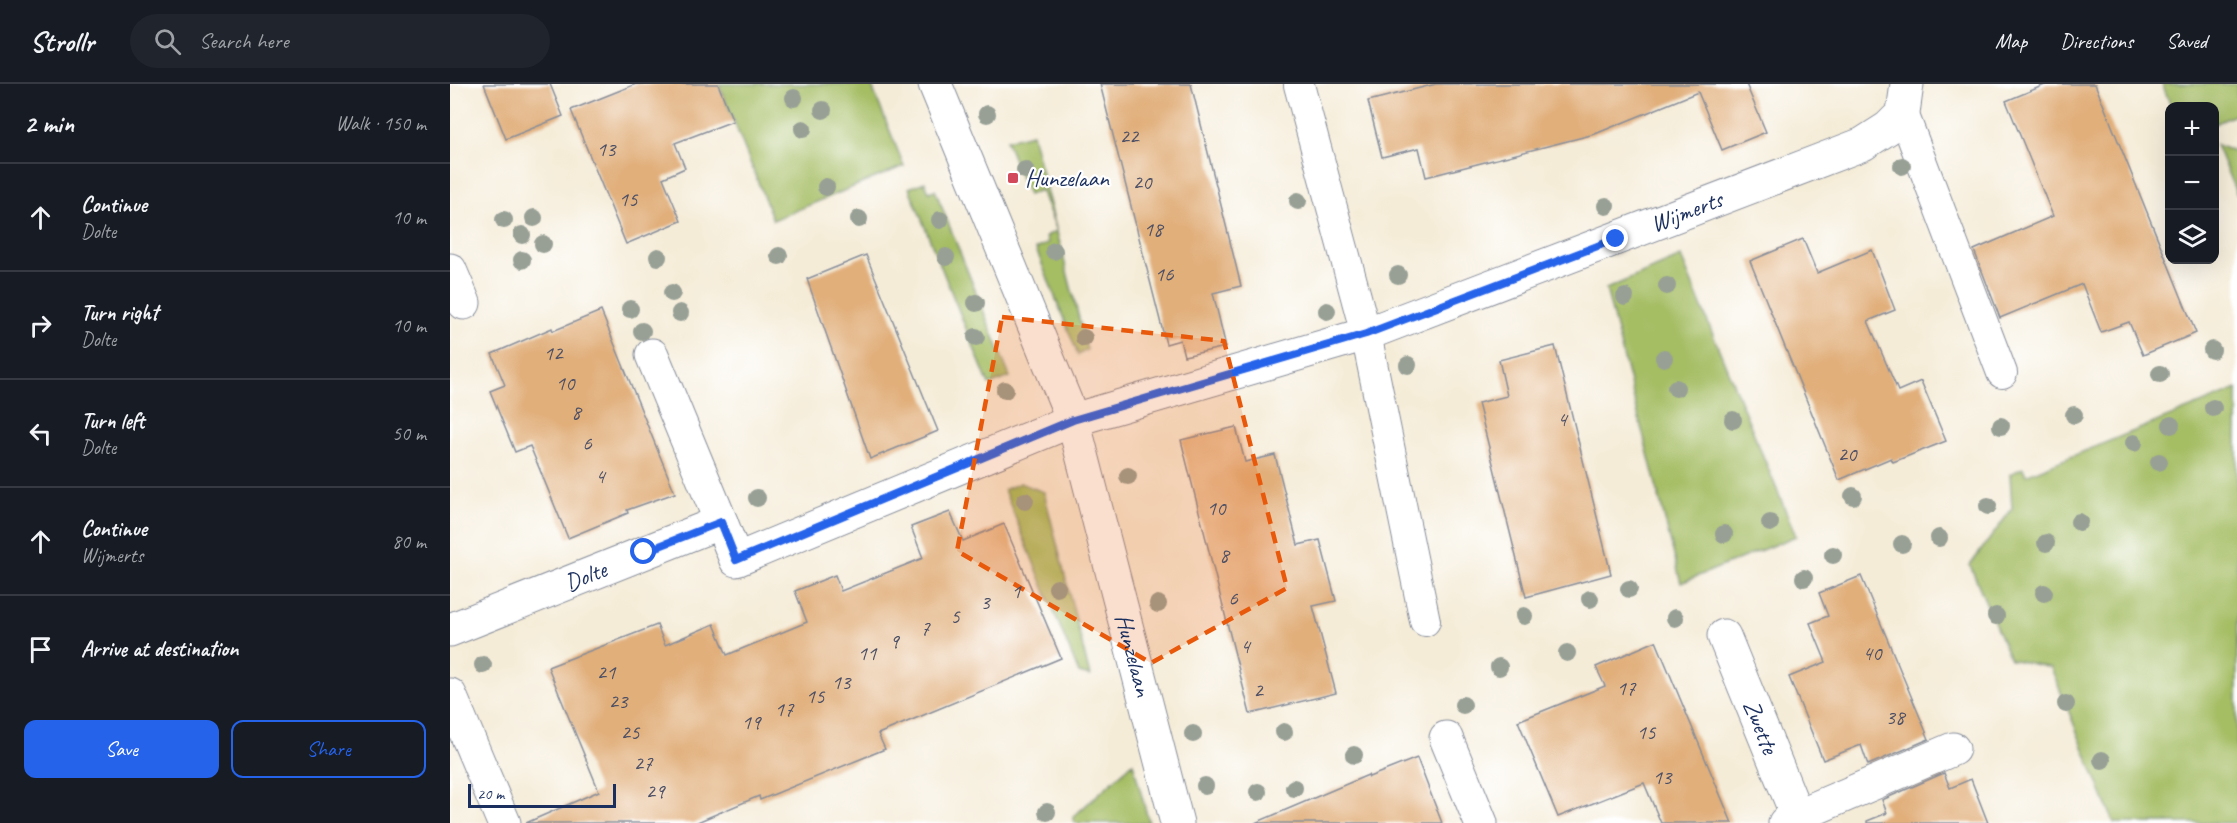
<!DOCTYPE html>
<html lang="en">
<head>
<meta charset="utf-8">
<style>
  body { margin:0; font-family:Caveat,sans-serif; background:#20242c; color:#f1f3f6 }
  .controls { position:absolute; right:18px; top:18px; display:grid; overflow:hidden; border-radius:12px; box-shadow:0 6px 24px #0002 }
  .controls button { width:54px; height:54px; display:grid; place-items:center; padding:0; border:0; border-bottom:2px solid #363941; background:#171b24; color:#f1f3f6; font:30px sans-serif }
  .scale { position:absolute; left:18px; bottom:15px; width:148px; box-sizing:border-box; padding-left:6px; border:3px solid #1b2f5e; border-top:0; font-size:16px; line-height:21px; white-space:nowrap; color:#1b2f5e; -webkit-text-stroke:4px #fff; paint-order:stroke }
  .stop { position:absolute; width:18px; height:18px; margin:-14px; border:4px solid #2563eb; border-radius:50%; background:#fff }
  .stop.end { background:#2563eb; border-color:#fff; box-shadow:0 2px 6px #0008 }
  .list { margin:0; padding:0; list-style:none }
  h2 { display:flex; justify-content:space-between; align-items:center; height:78px; margin:0; padding:0 24px; font-size:26px }
  h2 small { font-size:20px; font-weight:400; color:#9ea1a6 }
  .list li { display:grid; grid-template-columns:39px 1fr auto; gap:18px; align-items:center; box-sizing:border-box; height:108px; padding:0 24px; border-top:2px solid #363941 }
  .list b { display:block; font-size:22px; white-space:nowrap }
  .list p { margin:0; font-size:20px; white-space:nowrap; color:#9ea1a6 }
  .list em { font-size:20px; font-style:normal; color:#9ea1a6 }
  .actions { display:flex; gap:12px; padding:18px 24px }
  .actions a { flex:1; padding:14px 0; border:2px solid #2563eb; border-radius:12px; text-align:center; font-size:21px; color:#2563eb }
  .actions .main { background:#2563eb; color:#fff }
  .icon { flex:none; width:33px; height:33px; fill:none; stroke:currentColor; stroke-width:2; stroke-linecap:round; stroke-linejoin:round }
  .map { position:relative; flex:none; width:1787px; height:739px; overflow:hidden }
  header { display:flex; align-items:center; gap:36px; box-sizing:border-box; height:84px; padding:0 30px; background:#171b24; border-bottom:2px solid #363941 }
  header strong { font-size:28px }
  nav { display:flex; gap:33px; margin-inline-start:auto; font-size:21px }
  .search { width:420px; height:54px; background:#20242c; display:flex; align-items:center; gap:15px; box-sizing:border-box; padding:0 21px; border-radius:33px; color:#9ea1a6; font-size:22px }
  main { display:flex }
  aside { flex:1; background:#171b24 }
  .map>svg:first-child { display:block }
  .green { fill:#a5bd63; stroke:#607660; stroke-width:1.5 }
  .building { fill:#e1af7a }
  .lines { fill:none; stroke-linecap:round; stroke-linejoin:round }
  .lane-casing { stroke:#888e9b; stroke-width:32 }
  .street-casing { stroke:#888e9b; stroke-width:35 }
  .lane { stroke:#fff; stroke-width:30 }
  .street { stroke:#fff; stroke-width:33 }
  .tree { fill:#98a096 }
  .route { stroke:#2563eb; stroke-width:8 }
  .marked { fill:#e8590c; fill-opacity:0.2; stroke:#e8590c; stroke-width:4.5; stroke-dasharray:12 8; stroke-linejoin:round }
  .poi-dot { fill:#d1495b; stroke:#fff; stroke-width:2 }
  .labels { text-anchor:middle; stroke-width:4.5; stroke-linejoin:round; paint-order:stroke }
  .number-label { font-size:21px; fill:#4c4f65 }
  .poi-label { font-size:24px; fill:#1b2f5e; stroke:#fff; text-anchor:start }
  .street-label { font-size:24px; fill:#1b2f5e; stroke:#fff }
</style>
</head>
<body>
<header>
<strong>Strollr</strong>
<div class="search"><svg class="icon" aria-label="search" viewBox="0 0 24 24"><circle cx="10" cy="10" r="6"/><path d="M15 15l6 6"/></svg>Search here</div>
<nav><a>Map</a><a>Directions</a><a>Saved</a></nav>
</header>
<main>
<aside>
<h2>2 min<small>Walk · 150 m</small></h2>
<ul class="list">
<li><svg class="icon" aria-label="ahead" viewBox="0 0 24 24"><path d="M12 20V5M6 11l6-6 6 6"/></svg><div><b>Continue</b><p>Dolte</p></div><em>10 m</em></li>
<li><svg class="icon" aria-label="right" viewBox="0 0 24 24"><path d="M7 20v-9h11M14 6l5 5-5 5"/></svg><div><b>Turn right</b><p>Dolte</p></div><em>10 m</em></li>
<li><svg class="icon" aria-label="left" viewBox="0 0 24 24"><path d="M17 20v-9H6M10 6l-5 5 5 5"/></svg><div><b>Turn left</b><p>Dolte</p></div><em>50 m</em></li>
<li><svg class="icon" aria-label="ahead" viewBox="0 0 24 24"><path d="M12 20V5M6 11l6-6 6 6"/></svg><div><b>Continue</b><p>Wijmerts</p></div><em>80 m</em></li>
<li><svg class="icon" aria-label="arrive" viewBox="0 0 24 24"><path d="M6 21V4h12l-3 4 3 4H6"/></svg><div><b>Arrive at destination</b></div></li>
</ul>
<div class="actions"><a class="main">Save</a><a>Share</a></div>
</aside>
<div class="map">
<svg width="1787" height="739" viewBox="0 0 1787 739">
  <rect width="100%" height="100%" fill="#fff"/>
  <filter id="ink" filterUnits="userSpaceOnUse"><feTurbulence type="fractalNoise" baseFrequency=".0167" numOctaves="2"/><feDisplacementMap in="SourceGraphic" scale="12" xChannelSelector="R" yChannelSelector="G"/><feConvolveMatrix kernelMatrix="1 2 1 2 8 2 1 2 1" color-interpolation-filters="sRGB"/></filter>
  <filter id="wash" filterUnits="userSpaceOnUse"><feTurbulence type="fractalNoise" baseFrequency=".008" numOctaves="4" result="noise"/><feDisplacementMap in="SourceGraphic" scale="24" xChannelSelector="R" yChannelSelector="G"/><feGaussianBlur stdDeviation="1.35" result="paint"/><feColorMatrix in="noise" values="0 0 0 0 0 0 0 0 0 0 0 0 0 0 0 0 0 1.4 0 .05"/><feComposite in="paint" operator="in"/></filter>
  <g filter="url(#wash)">
    <rect width="100%" height="100%" fill="#f5ecd8"/>
    <g class="green">
      <polygon points="269,0 421,0 454,82 323,136"/>
      <polygon points="1712,0 1787,0 1787,30 1765,40 1764,22 1721,22"/>
      <polygon points="582,50 637,266 628,271 586,165 598,159 596,152 607,147 591,106 578,111 556,56"/>
      <polygon points="1766,61 1787,68 1787,111"/>
      <polygon points="475,98 479,108 485,106 560,293 539,301 459,104"/>
      <polygon points="1231,173 1346,452 1231,499 1156,205"/>
      <polygon points="1787,305 1787,739 1664,739 1601,584 1560,575 1520,481 1562,425 1560,390 1573,384 1576,391"/>
      <polygon points="570,399 594,408 640,592 629,589 554,406"/>
      <polygon points="683,679 699,739 625,739 623,733"/>
    </g>
    <g id="blocks">
      <g class="building">
        <polygon points="34,0 100,0 113,32 56,55"/>
        <polygon points="186,0 268,0 283,37 225,59 235,84 213,94 231,137 176,160 121,26"/>
        <polygon points="650,0 741,0 791,202 763,209 776,263 734,272 730,256 716,260"/>
        <polygon points="986,0 1296,0 1316,48 1272,66 1248,8 1145,50 976,93 969,64 932,73 918,17"/>
        <polygon points="1597,0 1645,0 1746,249 1693,271 1679,238 1651,248 1632,200 1550,234 1524,166 1603,132 1556,17"/>
        <polygon points="1353,155 1367,189 1422,166 1445,226 1418,237 1448,307 1471,297 1496,357 1443,378 1441,374 1389,396 1300,177"/>
        <polygon points="416,171 488,347 420,375 357,195"/>
        <polygon points="151,227 225,409 177,426 178,429 118,454 80,362 65,368 40,307 55,301 42,270 102,244 103,247"/>
        <polygon points="1105,262 1161,490 1076,513 1028,319 1057,312 1049,276"/>
        <polygon points="786,343 795,378 825,371 848,461 870,456 886,517 863,522 886,609 800,630 731,356"/>
        <polygon points="500,428 513,457 554,440 611,574 428,650 435,665 310,716 309,712 245,739 76,739 149,707 98,583 207,541 215,561 264,540 277,571 357,538 345,507 385,491 391,507 473,474 461,443"/>
        <polygon points="1411,492 1479,655 1418,681 1411,661 1373,676 1339,593 1376,578 1360,539 1378,532 1369,509"/>
        <polygon points="1206,557 1282,739 1211,739 1194,699 1108,733 1068,637 1155,602 1146,583"/>
        <polygon points="967,674 992,739 805,739 918,691 919,693"/>
        <polygon points="1494,689 1500,704 1521,695 1538,739 1417,739 1417,737 1437,729 1432,716"/>
      </g>
    </g>
  </g>
  <g filter="url(#ink)">
    <use href="#blocks" fill-opacity="0" stroke="#888e9b" stroke-width="1.5"/>
    <g class="lines">
      <g class="lane-casing">
        <g id="lane">
          <polyline points="849,1 916,250 975,537"/>
          <polyline points="1453,29 1552,289"/>
        </g>
      </g>
      <g class="street-casing">
        <g id="street">
          <path id="s1" d="M485,0L623,336L727,739"/>
          <polyline points="0,186 14,219"/>
          <polyline points="202,271 271,438"/>
          <path id="s2" d="M0,546L271,438L286,476L623,336L916,250L1413,60L1438,44L1453,29L1457,0"/>
          <path id="s3" d="M1274,552L1350,739"/>
          <polyline points="0,611 54,739"/>
          <polyline points="996,654 1031,739"/>
          <polyline points="1335,739 1347,732 1503,665"/>
        </g>
      </g>
      <use href="#lane" class="lane"/>
      <use href="#street" class="street"/>
    </g>
    <g class="tree">
      <circle cx="344" cy="14" r="9"/>
      <circle cx="373" cy="26" r="9"/>
      <circle cx="537" cy="30" r="9"/>
      <circle cx="353" cy="45" r="9"/>
      <circle cx="1452" cy="82" r="9"/>
      <circle cx="575" cy="86" r="9"/>
      <circle cx="376" cy="103" r="9"/>
      <circle cx="848" cy="117" r="9"/>
      <circle cx="1156" cy="122" r="9"/>
      <circle cx="84" cy="134" r="9"/>
      <circle cx="409" cy="135" r="9"/>
      <circle cx="54" cy="136" r="9"/>
      <circle cx="490" cy="136" r="9"/>
      <circle cx="72" cy="151" r="9"/>
      <circle cx="93" cy="160" r="9"/>
      <circle cx="604" cy="167" r="9"/>
      <circle cx="329" cy="172" r="9"/>
      <circle cx="208" cy="173" r="9"/>
      <circle cx="496" cy="173" r="9"/>
      <circle cx="72" cy="176" r="9"/>
      <circle cx="948" cy="191" r="9"/>
      <circle cx="1217" cy="202" r="9"/>
      <circle cx="222" cy="209" r="9"/>
      <circle cx="1175" cy="213" r="9"/>
      <circle cx="526" cy="219" r="9"/>
      <circle cx="180" cy="225" r="9"/>
      <circle cx="877" cy="227" r="9"/>
      <circle cx="230" cy="229" r="9"/>
      <circle cx="192" cy="247" r="9"/>
      <circle cx="526" cy="253" r="9"/>
      <circle cx="634" cy="254" r="9"/>
      <circle cx="1762" cy="266" r="9"/>
      <circle cx="1214" cy="274" r="9"/>
      <circle cx="958" cy="281" r="9"/>
      <circle cx="1710" cy="290" r="9"/>
      <circle cx="1226" cy="304" r="9"/>
      <circle cx="555" cy="306" r="9"/>
      <circle cx="1763" cy="324" r="9"/>
      <circle cx="1624" cy="331" r="9"/>
      <circle cx="1283" cy="336" r="9"/>
      <circle cx="1721" cy="341" r="9"/>
      <circle cx="1551" cy="342" r="9"/>
      <circle cx="1684" cy="359" r="9"/>
      <circle cx="1709" cy="378" r="9"/>
      <circle cx="678" cy="392" r="9"/>
      <circle cx="1403" cy="412" r="9"/>
      <circle cx="307" cy="414" r="9"/>
      <circle cx="575" cy="417" r="9"/>
      <circle cx="1538" cy="422" r="9"/>
      <circle cx="1629" cy="438" r="9"/>
      <circle cx="1320" cy="439" r="9"/>
      <circle cx="1274" cy="450" r="9"/>
      <circle cx="1489" cy="454" r="9"/>
      <circle cx="1596" cy="459" r="9"/>
      <circle cx="1452" cy="460" r="9"/>
      <circle cx="1383" cy="471" r="9"/>
      <circle cx="1354" cy="494" r="9"/>
      <circle cx="607" cy="504" r="9"/>
      <circle cx="1179" cy="505" r="9"/>
      <circle cx="1594" cy="509" r="9"/>
      <circle cx="1140" cy="515" r="9"/>
      <circle cx="708" cy="520" r="9"/>
      <circle cx="1074" cy="532" r="9"/>
      <circle cx="1546" cy="532" r="9"/>
      <circle cx="1225" cy="534" r="9"/>
      <circle cx="1117" cy="569" r="9"/>
      <circle cx="33" cy="581" r="9"/>
      <circle cx="1049" cy="583" r="9"/>
      <circle cx="1616" cy="620" r="9"/>
      <circle cx="1013" cy="621" r="9"/>
      <circle cx="834" cy="648" r="9"/>
      <circle cx="743" cy="650" r="9"/>
      <circle cx="904" cy="671" r="9"/>
      <circle cx="1652" cy="676" r="9"/>
      <circle cx="755" cy="702" r="9"/>
      <circle cx="844" cy="704" r="9"/>
      <circle cx="808" cy="708" r="9"/>
      <circle cx="597" cy="728" r="9"/>
    </g>
  </g>
  <g class="lines" filter="url(#ink)">
    <polyline class="route" points="194,468 271,438 286,476 623,336 916,250 1166,155"/>
  </g>
  <path class="marked" d="M552,233L774,257L837,504L701,579L507,467Z"/>
  <rect class="poi-dot" x="557" y="88" width="12" height="12" rx="3"/>
  <g class="labels">
    <g class="number-label">
      <text x="679" y="59">22</text>
      <text x="156" y="72">13</text>
      <text x="692" y="105">20</text>
      <text x="178" y="122">15</text>
      <text x="703" y="152">18</text>
      <text x="714" y="197">16</text>
      <text x="103" y="276">12</text>
      <text x="115" y="306">10</text>
      <text x="126" y="335">8</text>
      <text x="1112" y="342">4</text>
      <text x="137" y="366">6</text>
      <text x="1397" y="377">20</text>
      <text x="150" y="399">4</text>
      <text x="766" y="431">10</text>
      <text x="774" y="478">8</text>
      <text x="566" y="514">1</text>
      <text x="783" y="521">6</text>
      <text x="535" y="525">3</text>
      <text x="505" y="539">5</text>
      <text x="475" y="551">7</text>
      <text x="444" y="564">9</text>
      <text x="795" y="569">4</text>
      <text x="417" y="576">11</text>
      <text x="1422" y="576">40</text>
      <text x="156" y="595">21</text>
      <text x="391" y="605">13</text>
      <text x="1176" y="611">17</text>
      <text x="808" y="613">2</text>
      <text x="365" y="619">15</text>
      <text x="168" y="624">23</text>
      <text x="334" y="632">17</text>
      <text x="1445" y="640">38</text>
      <text x="301" y="645">19</text>
      <text x="180" y="655">25</text>
      <text x="1196" y="655">15</text>
      <text x="193" y="686">27</text>
      <text x="1212" y="700">13</text>
      <text x="205" y="714">29</text>
    </g>
    <g class="poi-label">
      <text x="575" y="102">Hunzelaan</text>
    </g>
    <g class="street-label">
      <text dy="8" stroke="none"><textPath href="#s2" startOffset="1346">Wijmerts</textPath></text>
      <text dy="8" stroke="none"><textPath href="#s2" startOffset="146">Dolte</textPath></text>
      <text dy="8" stroke="none"><textPath href="#s1" startOffset="606">Hunzelaan</textPath></text>
      <text dy="8" stroke="none"><textPath href="#s3" startOffset="98">Zwette</textPath></text>
    </g>
  </g>
</svg>
<div class="controls">
<button>+</button>
<button>−</button>
<button><svg class="icon" aria-label="layers" viewBox="0 0 24 24"><path d="M12 4l9 5-9 5-9-5zM3 14l9 5 9-5"/></svg></button>
</div>
<div class="scale">20 m</div>
<div class="stop" style="left:194px;top:468px"></div>
<div class="stop end" style="left:1166px;top:155px"></div>
</div>
</main>
</body>
</html>
